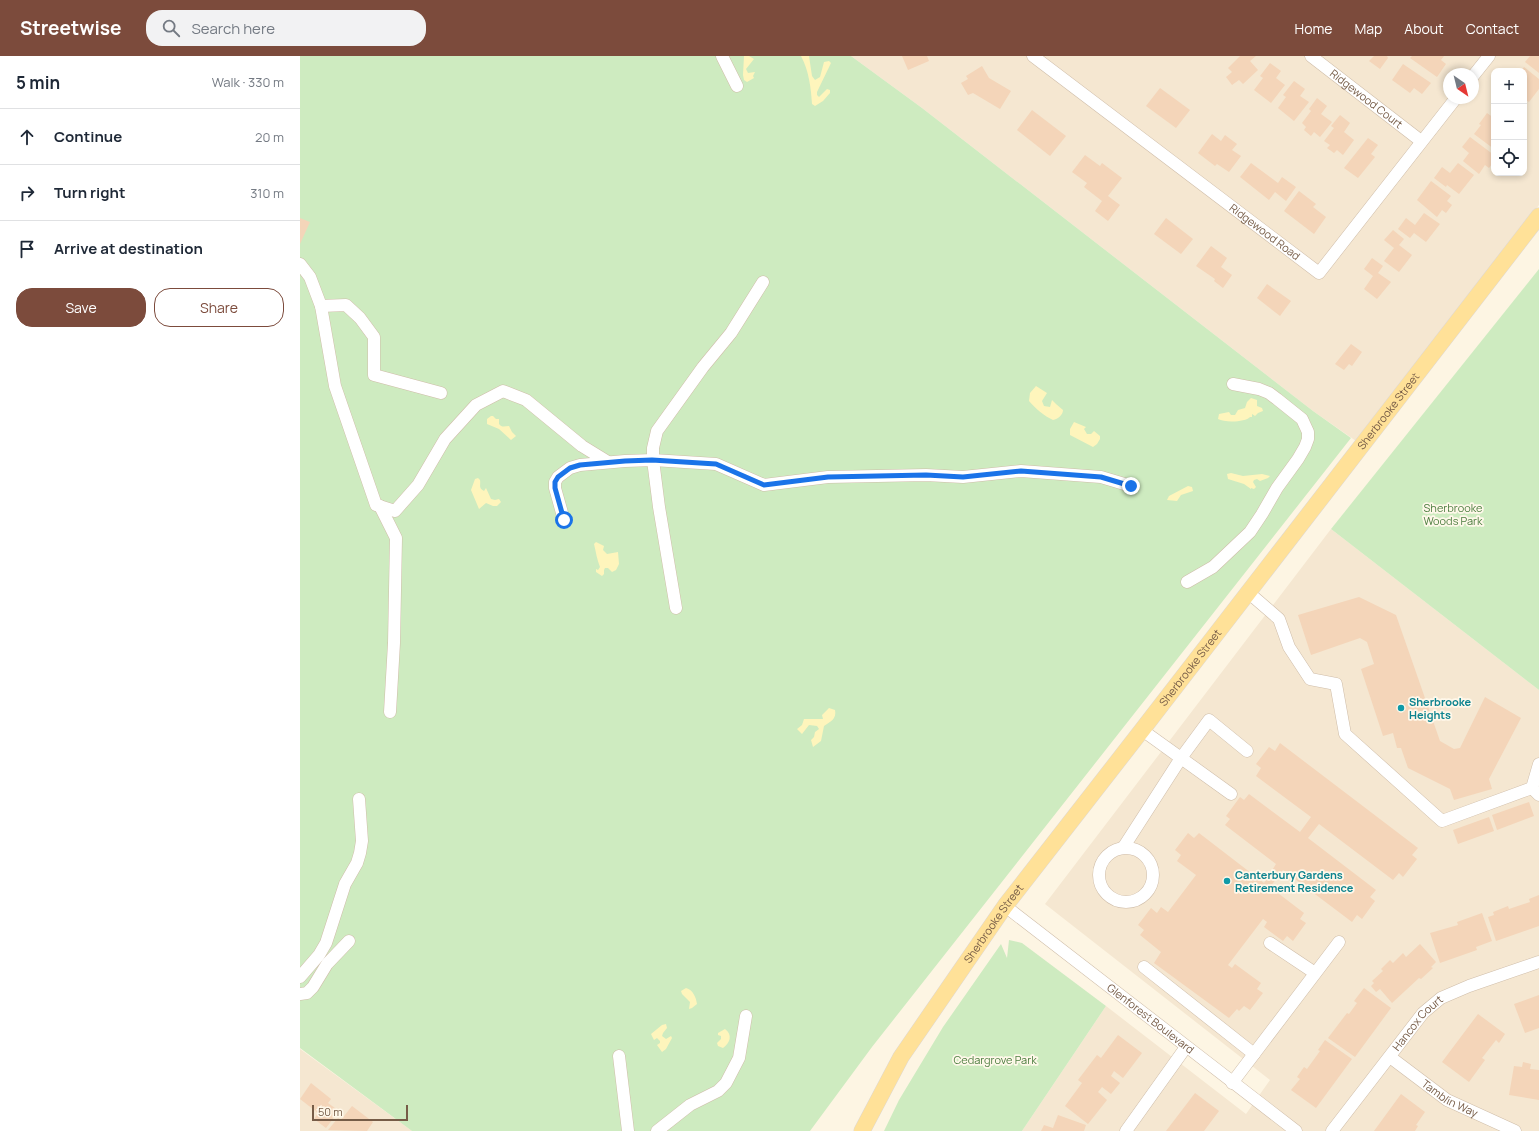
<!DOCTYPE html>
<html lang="en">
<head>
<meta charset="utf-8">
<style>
  body { margin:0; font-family:Manrope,sans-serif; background:#f2f2f3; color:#1f2937 }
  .controls { position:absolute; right:12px; top:12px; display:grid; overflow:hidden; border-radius:8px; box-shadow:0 2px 6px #0003 }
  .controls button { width:36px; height:36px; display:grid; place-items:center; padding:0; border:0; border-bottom:1px solid #e0e1e3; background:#fff; color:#1f2937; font:20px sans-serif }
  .compass { position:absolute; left:1143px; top:12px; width:36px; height:36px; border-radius:50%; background:#fff; box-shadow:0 2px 6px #0003; rotate:145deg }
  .scale { position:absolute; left:12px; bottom:10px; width:96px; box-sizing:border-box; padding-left:4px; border:2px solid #765c47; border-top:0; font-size:11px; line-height:14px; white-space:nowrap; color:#765c47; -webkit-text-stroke:3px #fff8ea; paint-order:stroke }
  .stop { position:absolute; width:12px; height:12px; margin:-9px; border:3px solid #1a73e8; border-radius:50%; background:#fff }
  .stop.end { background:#1a73e8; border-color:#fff; box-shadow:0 1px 4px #0008 }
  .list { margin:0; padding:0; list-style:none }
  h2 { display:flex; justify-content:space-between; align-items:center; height:52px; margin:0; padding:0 16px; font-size:17px }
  h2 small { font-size:13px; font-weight:400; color:#747a83 }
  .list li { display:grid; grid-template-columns:26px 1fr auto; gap:12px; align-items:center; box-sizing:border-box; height:56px; padding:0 16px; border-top:1px solid #e0e1e3 }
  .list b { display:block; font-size:15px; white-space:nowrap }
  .list em { font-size:13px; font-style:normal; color:#747a83 }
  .actions { display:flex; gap:8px; padding:12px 16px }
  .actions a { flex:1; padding:9px 0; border:1px solid #7c4b3c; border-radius:16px; text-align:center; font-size:14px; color:#7c4b3c }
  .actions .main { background:#7c4b3c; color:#fff }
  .icon { flex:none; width:22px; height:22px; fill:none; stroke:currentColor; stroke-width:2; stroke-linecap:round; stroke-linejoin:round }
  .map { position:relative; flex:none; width:1239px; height:1075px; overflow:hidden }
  header { display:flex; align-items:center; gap:24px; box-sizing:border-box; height:56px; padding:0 20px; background:#7c4b3c; color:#fff }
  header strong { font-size:19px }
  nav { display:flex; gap:22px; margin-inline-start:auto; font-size:14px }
  .search { width:280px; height:36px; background:#f2f2f3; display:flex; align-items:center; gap:10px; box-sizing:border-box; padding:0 14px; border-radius:16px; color:#747a83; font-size:15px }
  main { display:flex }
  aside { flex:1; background:#fff }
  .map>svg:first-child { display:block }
  .residential { fill:#f5e7d1; fill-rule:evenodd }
  .green { fill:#ceebc0 }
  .sand { fill:#fef5bc }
  .building { fill:#f4d5b9 }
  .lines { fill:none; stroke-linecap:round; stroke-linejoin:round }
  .minor-casing { stroke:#cfbda9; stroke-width:13 }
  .major-casing { stroke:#ded8d3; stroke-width:17 }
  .minor { stroke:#fff; stroke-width:12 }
  .major { stroke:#ffe198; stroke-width:16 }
  .route { stroke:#1a73e8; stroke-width:5 }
  .culture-dot { fill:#0f9aa8; stroke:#fff8ea; stroke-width:1.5 }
  .labels { text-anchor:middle; stroke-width:3.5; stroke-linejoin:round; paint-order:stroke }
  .street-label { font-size:11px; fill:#765c47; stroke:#fff8ea }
  .park-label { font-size:11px; fill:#4c7d3f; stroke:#fff8ea }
  .culture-label { font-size:11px; font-weight:bold; fill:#0d838f; stroke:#fff8ea; text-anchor:start }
</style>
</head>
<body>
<header>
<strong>Streetwise</strong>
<div class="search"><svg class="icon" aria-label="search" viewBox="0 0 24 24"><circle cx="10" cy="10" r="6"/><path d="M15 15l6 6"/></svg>Search here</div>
<nav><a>Home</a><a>Map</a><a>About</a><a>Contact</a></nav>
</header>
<main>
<aside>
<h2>5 min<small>Walk · 330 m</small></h2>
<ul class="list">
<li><svg class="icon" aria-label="ahead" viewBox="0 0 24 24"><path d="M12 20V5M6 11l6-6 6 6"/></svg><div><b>Continue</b></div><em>20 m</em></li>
<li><svg class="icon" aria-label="right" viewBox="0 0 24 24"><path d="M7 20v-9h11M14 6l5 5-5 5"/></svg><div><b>Turn right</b></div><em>310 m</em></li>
<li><svg class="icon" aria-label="arrive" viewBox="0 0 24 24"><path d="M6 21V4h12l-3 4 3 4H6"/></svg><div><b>Arrive at destination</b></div></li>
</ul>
<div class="actions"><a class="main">Save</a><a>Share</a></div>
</aside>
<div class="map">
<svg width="1239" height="1075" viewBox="0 0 1239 1075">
  <rect width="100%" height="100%" fill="#fdf5e3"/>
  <g class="residential">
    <path d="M551,0H1239V149L1056,385L1013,355L622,52ZM1194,15H1224V117H1194ZM1149,18H1173V42H1149Z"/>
    <polygon points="1031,473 1239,634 1239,1075 722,1075 806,950 946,1058 970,1024 745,848"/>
    <polygon points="0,993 112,1075 0,1075"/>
  </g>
  <g class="green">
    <polygon points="0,0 551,0 622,52 1013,355 1051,382 572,991 510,1075 112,1075 0,992"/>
    <polygon points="1239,213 1239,634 1031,473"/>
    <polygon points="709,884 722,887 806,950 722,1075 584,1075 599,1044 643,971 701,888 707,902"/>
  </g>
  <g class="sand">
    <polygon points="444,0 449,0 454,3 446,13 448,17 455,16 453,20 454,22 447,26 444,24 443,19"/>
    <path d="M501,0H509L512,20L515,24L520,21L524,6L529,5L531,7L517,36V39L519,41L527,33L530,34V37L523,45L515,50L512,48C511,32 509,15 501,0Z"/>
    <path d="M736,330L747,337L742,345L744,350L750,351L752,344L756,348L763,354C763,359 758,363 753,364C744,360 736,353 729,345L730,337Z"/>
    <path d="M951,342L957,344V350L962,352L963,355L958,357L955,360L952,358V361H950C946,366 925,367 918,363L919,358L929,356L931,359H935L938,354L945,352L947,346Z"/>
    <path d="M191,360H193L196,363H199V368C202,372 205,370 209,370L212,376L216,380L211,384L199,373L187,368V363Z"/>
    <polygon points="774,366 786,371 784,373 787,378 791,378 794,375 800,380 800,383 797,388 793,391 770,379 770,373"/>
    <polygon points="931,417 943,420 962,418 970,420 968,422 960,425 957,423 954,424 953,426 956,431 954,433 951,432 951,433 944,428 928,423 927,418"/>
    <path d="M178,422L180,424C181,429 178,432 184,435L186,432L191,443L195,444L199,443L201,446L197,450H193L186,447L179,453L171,434L175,423Z"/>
    <polygon points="888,430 892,431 893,435 881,439 877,445 867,444 869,440"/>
    <path d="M296,486L304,490L303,494L307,498L318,496L319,508L316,514L312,516L308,512H305L304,514V518L302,520L296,516V513L298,514L300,511C297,504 296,496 294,488Z"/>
    <path d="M529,652L535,654C537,663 530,666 524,670L521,685L513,691L511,684L514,681L515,676L519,673L517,670L509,669L502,678L497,673L502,669L504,663H523L522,659Z"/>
    <path d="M386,932C393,934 396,941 397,948L392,952L389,953L390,946L382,938L381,935Z"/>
    <polygon points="366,968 367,972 363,977 362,980 366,983 371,980 372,982 366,993 362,996 357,989 360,987 360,985 357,982 354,984 351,978 362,969"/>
    <path d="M425,973C433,979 430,987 423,992L418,990L417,987L421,983V980L418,979V977Z"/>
  </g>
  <g class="building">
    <polygon points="602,0 627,0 629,5 608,14"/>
    <polygon points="940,0 956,0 950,5 958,14 943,28 939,24 932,29 926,21 932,16 928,12"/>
    <polygon points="1074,0 1087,0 1088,2 1080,13 1069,5"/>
    <polygon points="1112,0 1144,0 1141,4 1146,8 1137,21 1110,2"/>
    <polygon points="1230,0 1239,0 1239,17 1225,6"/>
    <polygon points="970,7 981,15 976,22 985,29 971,47 954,34 963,22 960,20"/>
    <polygon points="1103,8 1131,27 1122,38 1114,32 1110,37 1092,24"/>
    <polygon points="682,10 689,22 711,35 700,53 673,37 668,39 661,27 668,23 666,20"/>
    <polygon points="1224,11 1239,23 1239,33 1229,46 1224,43 1224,15 1221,15"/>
    <polygon points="994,25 1005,33 1000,40 1009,46 994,65 978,52 986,41 983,39"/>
    <polygon points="860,32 890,54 876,72 846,50"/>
    <polygon points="1017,42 1027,50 1021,58 1032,66 1020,81 1014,76 1011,80 1004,74 1006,71 1002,67 1011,55 1009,53"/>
    <polygon points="732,54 766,80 750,100 717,74"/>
    <polygon points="1187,57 1194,62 1194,93 1174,78 1181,69 1179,68"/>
    <polygon points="1040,59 1050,67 1044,76 1054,84 1043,99 1037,94 1034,97 1027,92 1030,89 1024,85 1034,72 1031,70"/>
    <polygon points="912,78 921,85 925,79 937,88 932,94 941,100 929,116 917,108 915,110 898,97"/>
    <polygon points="1170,81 1194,99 1194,105 1189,112 1185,109 1179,118 1163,105 1169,97 1162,91"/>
    <polygon points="1068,82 1078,89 1071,98 1075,101 1058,122 1044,112"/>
    <polygon points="785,99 800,110 802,107 822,122 808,140 820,149 808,165 795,155 802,145 784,131 787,127 772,116"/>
    <polygon points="951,107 978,127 982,121 996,131 986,145 975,136 969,144 940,121"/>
    <polygon points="1158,107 1174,119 1159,138 1147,129 1146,131 1134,122 1142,111 1150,117"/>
    <polygon points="1131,125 1151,140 1147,145 1152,149 1146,157 1142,154 1137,161 1117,144"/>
    <polygon points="999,135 1016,148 1013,151 1026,161 1014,178 984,155"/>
    <polygon points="1124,157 1140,168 1126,186 1114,177 1110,182 1098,173 1106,162 1115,169"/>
    <polygon points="0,162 10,166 0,188"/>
    <polygon points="866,162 893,183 881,198 854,178"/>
    <polygon points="1093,174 1104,183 1099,189 1112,199 1099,216 1084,205 1094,192 1084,184"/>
    <polygon points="911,190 927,202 921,211 932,219 923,232 914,225 915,223 896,210"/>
    <polygon points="1072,202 1083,210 1078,217 1091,226 1077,243 1064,233 1073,220 1064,213"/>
    <polygon points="967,228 991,245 980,260 957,242"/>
    <polygon points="1051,288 1062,296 1052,310 1049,308 1044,314 1035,308"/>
    <polygon points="1059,541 1096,559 1140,685 1154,693 1160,692 1185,641 1221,662 1189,723 1192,733 1154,744 1150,733 1108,712 1101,692 1097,692 1093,677 1083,680 1061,613 1074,608 1067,586 1060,582 1011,599 998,559"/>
    <polygon points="980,687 1118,792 1112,799 1117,803 1103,821 1099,817 1093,824 1019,768 1008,782 1076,834 1070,841 1075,845 1062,863 1057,859 1052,866 983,814 970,831 1004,857 1000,863 1006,867 993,885 987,880 983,885 964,871 967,866 963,863 928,909 932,912 935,908 961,927 957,933 963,937 950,954 944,950 939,955 937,953 929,962 854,907 861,896 840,879 844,874 838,869 851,852 857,857 861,851 868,856 896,819 877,805 881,799 875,794 888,777 894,782 899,777 964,827 976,808 925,769 930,763 926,760 940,741 944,744 949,738 1000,776 1011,761 956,720 961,712 956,708 969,691 975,695"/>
    <polygon points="1229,746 1234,760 1197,774 1192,759"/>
    <polygon points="1189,761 1194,775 1158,788 1153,774"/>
    <polygon points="1239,839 1239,870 1196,885 1188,861 1194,859 1193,856 1208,850 1209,853 1230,846 1229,843"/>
    <polygon points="1182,857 1192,885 1176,891 1177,894 1140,907 1130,877 1158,869 1157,866"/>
    <polygon points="1120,888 1136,906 1131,911 1133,912 1121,923 1119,922 1092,947 1080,933 1076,936 1071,930 1074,927 1072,925 1083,915 1081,913 1090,904 1093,907 1103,897 1106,901"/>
    <polygon points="1064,932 1091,952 1055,1001 1028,982 1047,957 1049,958 1057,947 1054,945"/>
    <polygon points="1239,939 1239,972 1225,977 1214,948"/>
    <polygon points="1178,958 1205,978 1199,987 1196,984 1182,1002 1185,1004 1169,1026 1142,1006"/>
    <polygon points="818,979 842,997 823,1022 814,1015 811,1020 820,1027 811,1038 802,1031 798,1036 807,1044 788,1068 765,1050 782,1027 778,1024 797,999 801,1002"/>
    <polygon points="1025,984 1052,1003 1016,1052 991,1034 1000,1023 997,1021 1004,1011 1007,1013 1020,995 1018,994"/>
    <polygon points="1223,1006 1231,1008 1230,1013 1239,1014 1239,1044 1209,1039 1214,1010 1222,1011"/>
    <polygon points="11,1027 31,1043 28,1047 39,1055 26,1072 14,1063 18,1057 0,1043"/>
    <polygon points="895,1037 919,1055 904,1075 866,1075"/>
    <polygon points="1101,1038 1125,1056 1116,1069 1118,1070 1115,1075 1074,1075"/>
    <polygon points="52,1050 73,1066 67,1075 28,1074 38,1062 41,1064"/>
    <polygon points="758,1059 786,1069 784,1075 741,1075 744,1069 753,1072"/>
  </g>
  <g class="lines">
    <g class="minor-casing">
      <g id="minor">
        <polyline points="422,0 437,30"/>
        <path id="s1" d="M733,0L1019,217L1156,42"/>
        <path id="s2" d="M1011,0L1121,85"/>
        <polyline points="1173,20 1189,0"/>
        <polyline points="0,208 10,221 21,250 35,330 76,449 95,455 118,429 145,383 176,349 203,335 226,344 282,390 308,406"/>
        <polyline points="21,250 46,249 60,262 74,281 74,319 141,337"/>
        <polyline points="80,450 96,482 94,587 90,656"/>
        <polyline points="264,464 255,432 255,426 258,421 270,412 280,409 325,405 353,404 416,408 464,429 528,421 626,419 663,421 721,415 801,421 831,430"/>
        <polyline points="887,526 913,511 950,476 962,458 977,432 998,403 1005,391 1008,383 1008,376 1002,363 977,343 969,337 959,333 933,328"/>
        <polyline points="949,537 979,563 989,591 1010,623 1036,628 1045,678 1142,765 1232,732"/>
        <polyline points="376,552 359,451 353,404 353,392 357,375 403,311 431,277 463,226"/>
        <polyline points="842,674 931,738"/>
        <polyline points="1239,708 1232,732 1239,739"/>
        <polyline points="823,792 881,702 909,664 947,695"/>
        <circle cx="826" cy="819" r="27"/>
        <path id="s3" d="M705,850L996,1075"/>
        <polyline points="970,887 1015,917"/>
        <polyline points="844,911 954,998"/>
        <polyline points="0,921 19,899 26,887 45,828 57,807 60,797 62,785 59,743"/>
        <polyline points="0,938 7,937 13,931 27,908 49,885"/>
        <polyline points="319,1000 328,1075"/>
        <path id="s4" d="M1090,1001L1147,1044L1215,1075"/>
        <polyline points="932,1027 1039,886"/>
        <polyline points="357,1075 390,1049 418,1035 426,1027 439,1002 446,960"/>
        <polyline points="826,1075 886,991"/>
        <path id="s5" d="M1032,1075L1123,957L1141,942L1169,930L1239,906"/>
      </g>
    </g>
    <g class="major-casing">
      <g id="major">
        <path id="s6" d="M562,1075L601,1001L705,850L842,674L1239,160"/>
      </g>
    </g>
    <use href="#minor" class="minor"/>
    <use href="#major" class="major"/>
  </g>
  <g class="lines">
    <polyline class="route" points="264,464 255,432 255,426 258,421 270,412 280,409 325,405 352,404 416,408 464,429 528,421 626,419 663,421 721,415 801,421 831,430"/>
  </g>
  <g class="culture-dot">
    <circle cx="1101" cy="652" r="4"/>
    <circle cx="927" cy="825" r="4"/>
  </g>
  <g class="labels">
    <g class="street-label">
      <text dy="4" stroke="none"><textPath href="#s2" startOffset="70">Ridgewood Court</textPath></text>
      <text dy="4" stroke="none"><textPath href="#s1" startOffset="291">Ridgewood Road</textPath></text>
      <text dy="4" stroke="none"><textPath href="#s6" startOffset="893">Sherbrooke Street</textPath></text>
      <text dy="4" stroke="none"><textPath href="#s6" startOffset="569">Sherbrooke Street</textPath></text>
      <text dy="4" stroke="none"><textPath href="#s6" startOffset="246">Sherbrooke Street</textPath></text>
      <text dy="4" stroke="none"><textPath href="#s3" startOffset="184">Glenforest Boulevard</textPath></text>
      <text dy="4" stroke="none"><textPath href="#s5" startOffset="138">Hancox Court</textPath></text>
      <text dy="4" stroke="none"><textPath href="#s4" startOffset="73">Tamblin Way</textPath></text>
    </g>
    <g class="park-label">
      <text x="1153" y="456">Sherbrooke<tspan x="1153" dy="13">Woods Park</tspan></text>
      <text x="695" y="1008">Cedargrove Park</text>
    </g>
    <g class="culture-label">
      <text x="1109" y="650">Sherbrooke<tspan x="1109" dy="13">Heights</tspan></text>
      <text x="935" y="823">Canterbury Gardens<tspan x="935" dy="13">Retirement Residence</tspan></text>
    </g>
  </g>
</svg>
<div class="controls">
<button>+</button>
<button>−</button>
<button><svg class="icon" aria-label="locate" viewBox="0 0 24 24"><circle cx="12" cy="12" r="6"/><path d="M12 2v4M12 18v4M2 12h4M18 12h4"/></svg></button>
</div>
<svg class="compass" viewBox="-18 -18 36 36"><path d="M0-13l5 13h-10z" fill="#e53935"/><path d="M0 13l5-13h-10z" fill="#747a83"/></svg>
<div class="scale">50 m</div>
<div class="stop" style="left:264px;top:464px"></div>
<div class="stop end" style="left:831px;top:430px"></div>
</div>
</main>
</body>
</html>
